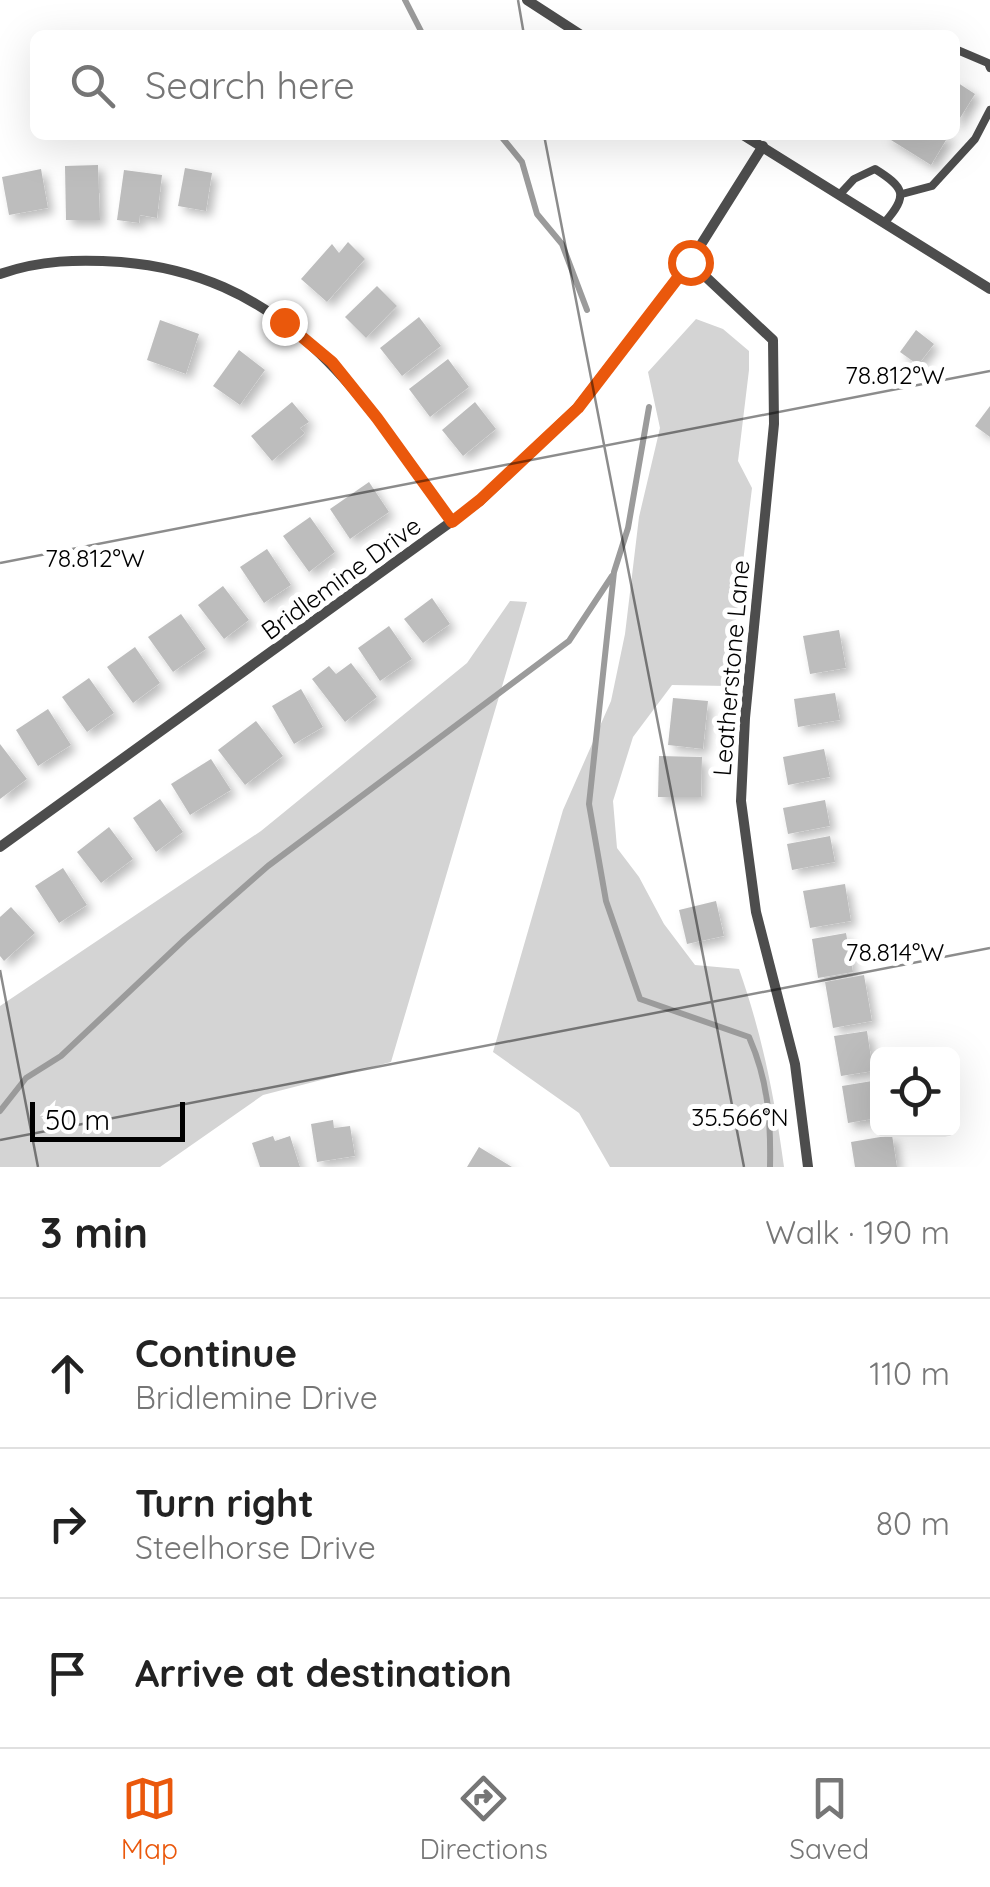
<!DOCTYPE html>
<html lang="en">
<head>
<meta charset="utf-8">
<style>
  body { margin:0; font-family:Quicksand,sans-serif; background:#f6f6f6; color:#222 }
  .controls { position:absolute; right:30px; bottom:30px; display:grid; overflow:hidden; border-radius:15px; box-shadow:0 10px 40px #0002 }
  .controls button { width:90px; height:90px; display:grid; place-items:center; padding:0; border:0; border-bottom:2px solid #e0e0e0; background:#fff; color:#222; font:50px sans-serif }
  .scale { position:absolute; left:30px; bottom:25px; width:155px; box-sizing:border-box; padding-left:10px; border:5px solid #000; border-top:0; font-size:28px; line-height:35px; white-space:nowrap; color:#000; -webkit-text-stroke:8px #fff; paint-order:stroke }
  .stop { position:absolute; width:30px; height:30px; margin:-22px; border:8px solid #ea580c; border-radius:50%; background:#fff }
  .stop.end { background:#ea580c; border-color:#fff; box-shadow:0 2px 10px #0008 }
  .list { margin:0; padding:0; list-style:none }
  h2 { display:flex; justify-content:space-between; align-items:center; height:130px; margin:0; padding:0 40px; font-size:42px }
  h2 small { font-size:32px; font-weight:400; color:#767676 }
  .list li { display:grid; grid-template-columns:65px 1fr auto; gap:30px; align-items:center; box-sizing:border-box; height:150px; padding:0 40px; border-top:2px solid #e0e0e0 }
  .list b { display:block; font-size:38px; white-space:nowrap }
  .list p { margin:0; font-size:32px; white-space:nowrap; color:#767676 }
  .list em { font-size:32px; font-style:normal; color:#767676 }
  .icon { flex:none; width:55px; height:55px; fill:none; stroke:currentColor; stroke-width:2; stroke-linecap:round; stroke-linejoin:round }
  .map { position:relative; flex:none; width:990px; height:1167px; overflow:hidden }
  .search { position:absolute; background:#fff; box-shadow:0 10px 40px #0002; left:30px; right:30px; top:30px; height:110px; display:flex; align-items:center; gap:25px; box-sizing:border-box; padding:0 35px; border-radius:15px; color:#767676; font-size:38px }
  .sheet { height:580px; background:#fff }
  nav { display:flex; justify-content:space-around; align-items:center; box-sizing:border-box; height:140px; border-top:2px solid #e0e0e0; background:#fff; font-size:28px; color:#767676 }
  nav a { display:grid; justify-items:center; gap:5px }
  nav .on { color:#ea580c }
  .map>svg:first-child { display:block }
  .green { fill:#d4d4d4 }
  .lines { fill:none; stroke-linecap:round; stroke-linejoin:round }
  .stream { stroke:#9b9b9b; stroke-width:6 }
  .building { fill:#bdbdbd; filter:url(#shadow) }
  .lane { stroke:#4d4d4d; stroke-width:8 }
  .street { stroke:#4d4d4d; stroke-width:10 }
  .route { stroke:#ea580c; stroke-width:12 }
  .ticks { fill:none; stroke:#000; stroke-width:2.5; stroke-opacity:0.45 }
  .labels { text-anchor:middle; stroke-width:10; stroke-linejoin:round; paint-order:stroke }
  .street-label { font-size:25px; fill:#000; stroke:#fff }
  .ticks-label { font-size:25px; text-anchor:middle; fill:#000; stroke:#fff; stroke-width:10; stroke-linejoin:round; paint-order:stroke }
</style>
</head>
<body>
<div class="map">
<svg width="990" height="1167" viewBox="0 0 990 1167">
  <defs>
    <filter id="shadow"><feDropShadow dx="5.5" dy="5.5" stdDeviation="5" flood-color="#0004"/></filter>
  </defs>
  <rect width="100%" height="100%" fill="#fff"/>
  <g class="green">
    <path d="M696,319L723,329L749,351V370L738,461L752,488L728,686L672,685L633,737L613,801L617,848L639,877L664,924L695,965L739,969C762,1034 775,1099 784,1167H610L579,1113L493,1052L563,810L611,701L625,634L639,517L660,428L648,372Z"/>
    <polygon points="510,601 527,602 391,1062 263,1095 160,1167 0,1167 0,1006 261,831 467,663"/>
  </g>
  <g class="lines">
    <g class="stream">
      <polyline points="405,0 423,35"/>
      <polyline points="500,135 522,162 537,214 562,244 587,310"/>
      <path d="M649,407L628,528L614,572L589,804L606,901L640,999L749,1037C768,1080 771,1120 770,1167"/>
      <polyline points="0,1111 26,1078 61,1056 185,939 268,866 569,641 612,576"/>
    </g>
  </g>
  <g class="building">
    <polygon points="955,81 975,94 955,126"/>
    <polygon points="883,135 949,135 931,165"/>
    <polygon points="98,165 100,220 66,220 65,166"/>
    <polygon points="185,168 212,173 206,211 178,206"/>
    <polygon points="41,169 48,208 9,215 2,177"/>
    <polygon points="124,170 162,175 157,218 140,215 139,223 117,220"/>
    <polygon points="348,242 365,259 327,302 301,279 332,244 339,253"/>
    <polygon points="377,286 397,306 366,338 345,317"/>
    <polygon points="419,317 441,346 402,376 380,348"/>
    <polygon points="160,320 199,334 186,374 147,360"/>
    <polygon points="916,330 934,344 918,365 900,352"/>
    <polygon points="239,350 265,370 240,405 213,386"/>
    <polygon points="448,359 469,387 430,417 409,389"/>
    <polygon points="292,402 309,422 300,428 305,433 272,461 251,436"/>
    <polygon points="475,402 496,429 463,456 442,430"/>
    <polygon points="990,406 990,437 975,426"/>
    <polygon points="369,482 389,512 350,539 330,509"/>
    <polygon points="310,517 335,552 309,572 283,536"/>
    <polygon points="267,549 291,585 264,603 240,567"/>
    <polygon points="223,586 249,620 224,639 198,605"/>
    <polygon points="432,598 450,624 423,643 404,619"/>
    <polygon points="181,614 206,649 173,672 148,637"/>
    <polygon points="389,626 412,659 380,681 358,648"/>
    <polygon points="839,630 846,668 810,674 803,636"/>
    <polygon points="135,647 160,683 133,703 107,667"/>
    <polygon points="351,663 377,697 345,722 312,679 329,666 336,674"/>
    <polygon points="89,678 114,713 87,732 62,697"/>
    <polygon points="301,689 323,727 294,744 272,706"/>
    <polygon points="835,693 840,720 798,727 794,699"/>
    <polygon points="673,698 708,701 703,749 668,745"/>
    <polygon points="48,709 71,745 38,766 16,730"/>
    <polygon points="256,721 283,756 245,785 218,750"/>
    <polygon points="0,744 27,779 0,799"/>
    <polygon points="824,749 830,777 788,785 783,757"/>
    <polygon points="659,756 702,757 701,797 658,797"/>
    <polygon points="211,759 231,790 190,815 171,784"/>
    <polygon points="160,799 183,832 156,852 133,818"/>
    <polygon points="825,800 830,826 788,834 783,808"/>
    <polygon points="109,827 133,859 101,883 77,852"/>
    <polygon points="830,836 835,862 792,870 787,844"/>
    <polygon points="63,868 87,905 59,923 35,886"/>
    <polygon points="845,884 851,921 810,928 803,891"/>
    <polygon points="716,901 724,936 687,944 679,910"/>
    <polygon points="11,907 35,933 4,961 0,956 0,917"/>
    <polygon points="846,933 853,972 818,978 812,939"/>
    <polygon points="864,975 872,1021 833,1028 825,982"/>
    <polygon points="867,1031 873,1071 841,1076 834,1036"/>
    <polygon points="878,1080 878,1118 848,1123 842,1086"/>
    <polygon points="333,1120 334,1128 350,1126 355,1156 317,1162 311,1124"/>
    <polygon points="892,1135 897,1167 855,1167 851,1142"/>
    <polygon points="273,1136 275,1141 290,1136 300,1167 260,1167 252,1143"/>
    <polygon points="479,1147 512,1167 467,1167"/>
  </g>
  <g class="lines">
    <g class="lane">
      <polyline points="955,49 988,63 990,68"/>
      <path d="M841,193L854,179L875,169C904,187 909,195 885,222"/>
      <polyline points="902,194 932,186 975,139 990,110"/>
    </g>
    <g class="street">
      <polyline points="527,0 581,35"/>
      <polyline points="743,135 990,289"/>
      <polyline points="690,262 773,340 774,424 745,718 741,801 756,912 795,1064 808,1167"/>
      <path d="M0,274C40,260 79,259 121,262C291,276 362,397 452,522"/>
      <polyline points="0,847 480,501 578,407 690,262 763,146"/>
    </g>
  </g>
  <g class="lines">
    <polyline class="route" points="284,322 332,362 377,418 452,522 480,500 578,408 690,262"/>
  </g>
  <path class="ticks" d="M518,0L524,35M544,135L744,1167M0,563L990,371M0,970L38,1167M0,1140L990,948"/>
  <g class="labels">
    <g class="street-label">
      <text transform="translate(341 578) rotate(-36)" y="9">Bridlemine Drive</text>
      <text transform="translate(731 668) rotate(-85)" y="9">Leatherstone Lane</text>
    </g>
  </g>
  <g class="ticks-label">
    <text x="895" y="384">78.812°W</text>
    <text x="95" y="567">78.812°W</text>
    <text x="895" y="961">78.814°W</text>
    <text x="740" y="1126">35.566°N</text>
  </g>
</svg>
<div class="controls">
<button><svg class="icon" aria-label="locate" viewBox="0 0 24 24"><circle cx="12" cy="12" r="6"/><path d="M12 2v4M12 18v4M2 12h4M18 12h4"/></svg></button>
</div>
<div class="scale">50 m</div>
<div class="stop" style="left:690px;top:262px"></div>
<div class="stop end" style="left:284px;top:322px"></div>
<div class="search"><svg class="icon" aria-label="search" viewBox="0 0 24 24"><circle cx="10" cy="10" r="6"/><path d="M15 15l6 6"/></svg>Search here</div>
</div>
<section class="sheet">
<h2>3 min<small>Walk · 190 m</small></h2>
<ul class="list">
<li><svg class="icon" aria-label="ahead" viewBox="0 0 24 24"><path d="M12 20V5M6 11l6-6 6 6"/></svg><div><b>Continue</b><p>Bridlemine Drive</p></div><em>110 m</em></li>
<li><svg class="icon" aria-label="right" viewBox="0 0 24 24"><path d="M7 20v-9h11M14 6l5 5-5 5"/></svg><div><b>Turn right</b><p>Steelhorse Drive</p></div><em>80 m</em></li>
<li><svg class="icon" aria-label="arrive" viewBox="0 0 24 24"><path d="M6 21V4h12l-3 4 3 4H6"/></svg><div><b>Arrive at destination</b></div></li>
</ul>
</section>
<nav>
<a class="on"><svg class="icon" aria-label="map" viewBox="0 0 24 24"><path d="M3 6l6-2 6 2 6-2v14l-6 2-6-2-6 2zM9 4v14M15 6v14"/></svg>Map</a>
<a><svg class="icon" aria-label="directions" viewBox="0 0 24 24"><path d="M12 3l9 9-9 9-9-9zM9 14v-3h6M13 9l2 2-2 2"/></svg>Directions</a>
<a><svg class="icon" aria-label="saved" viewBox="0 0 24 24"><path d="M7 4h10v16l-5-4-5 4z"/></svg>Saved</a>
</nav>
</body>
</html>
